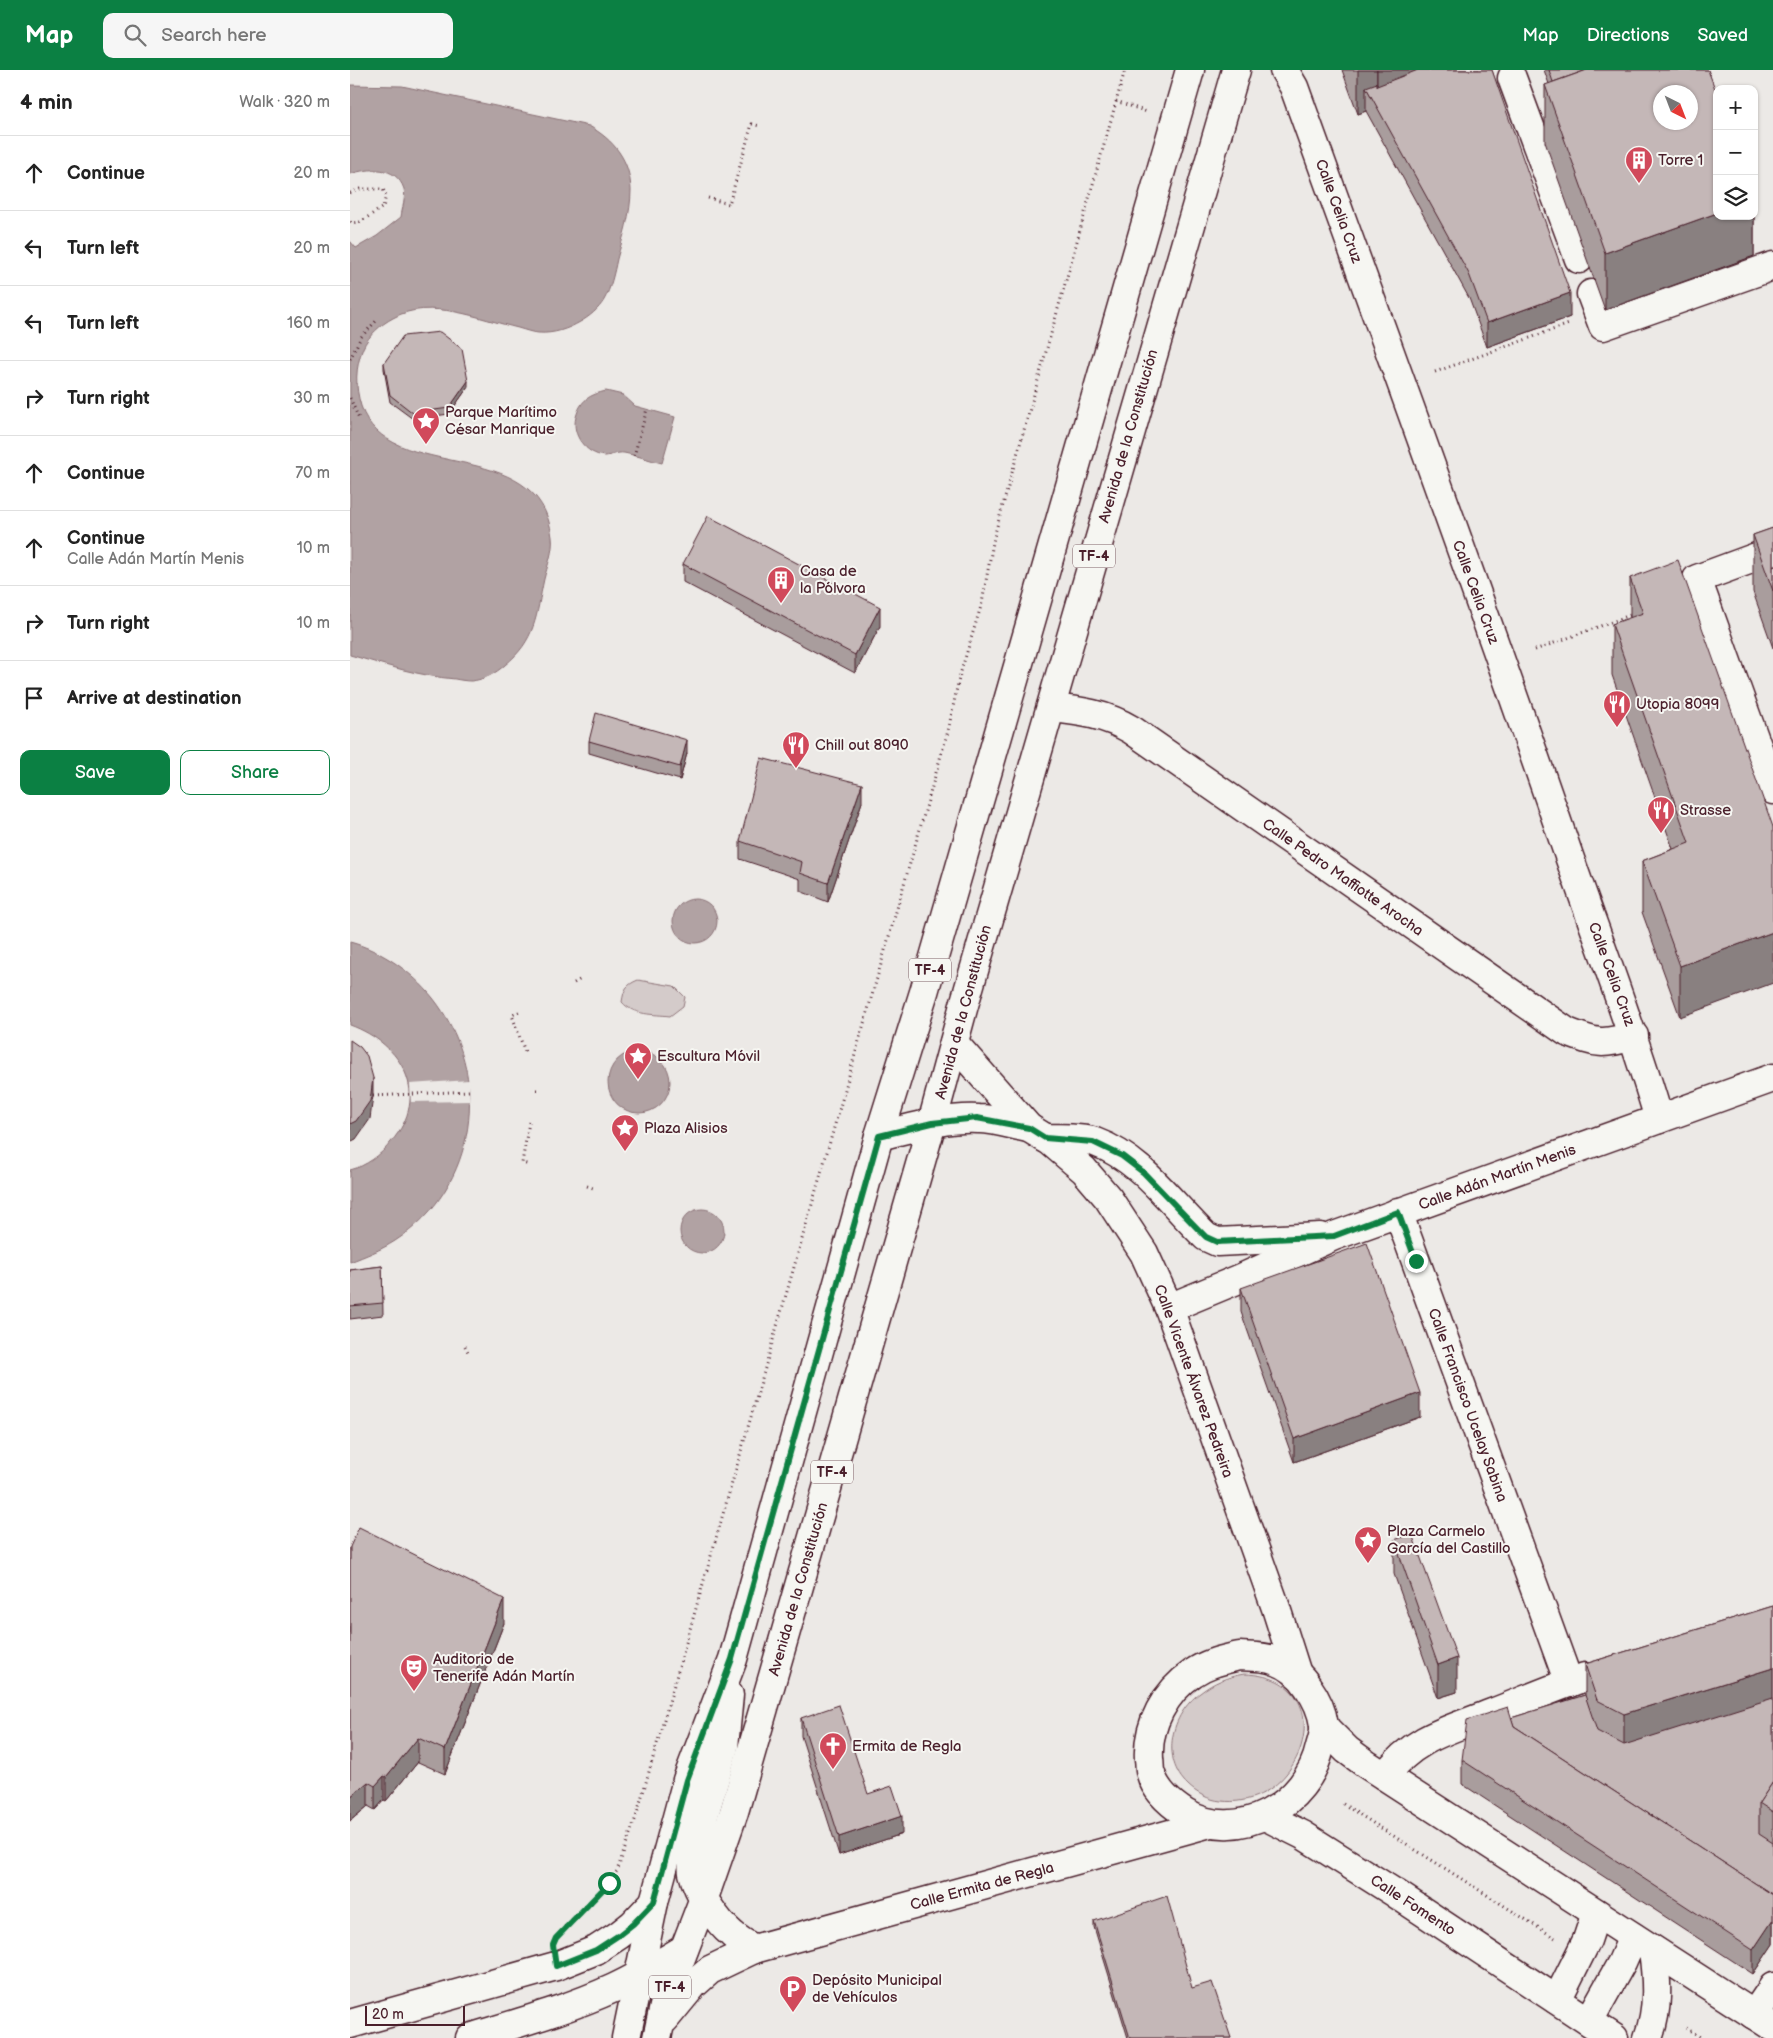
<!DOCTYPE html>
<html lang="en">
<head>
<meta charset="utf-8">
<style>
  body { margin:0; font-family:"Balsamiq Sans",sans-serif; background:#f6f6f6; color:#222 }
  .controls { position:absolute; right:15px; top:15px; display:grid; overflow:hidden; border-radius:10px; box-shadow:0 1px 4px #0004 }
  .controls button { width:45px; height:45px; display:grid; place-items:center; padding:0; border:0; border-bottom:1px solid #e0e0e0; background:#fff; color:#222; font:25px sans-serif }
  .compass { position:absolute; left:1303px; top:15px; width:45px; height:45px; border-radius:50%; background:#fff; box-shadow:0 1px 4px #0004; rotate:138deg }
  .scale { position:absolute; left:15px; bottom:12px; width:100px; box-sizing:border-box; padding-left:5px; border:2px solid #4a1f2b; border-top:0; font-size:14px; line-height:18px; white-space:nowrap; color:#4a1f2b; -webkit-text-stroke:4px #f6f6f2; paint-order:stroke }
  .stop { position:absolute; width:15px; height:15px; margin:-11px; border:4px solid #0b8043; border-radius:50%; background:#fff }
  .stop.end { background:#0b8043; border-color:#fff; box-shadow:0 1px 5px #0008 }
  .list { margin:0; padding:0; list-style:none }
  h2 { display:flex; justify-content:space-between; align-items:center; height:65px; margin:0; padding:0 20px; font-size:21px }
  h2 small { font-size:16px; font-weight:400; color:#767676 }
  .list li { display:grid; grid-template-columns:32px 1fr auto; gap:15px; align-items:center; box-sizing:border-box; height:75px; padding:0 20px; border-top:1px solid #e0e0e0 }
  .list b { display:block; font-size:19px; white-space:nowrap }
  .list p { margin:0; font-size:16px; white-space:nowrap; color:#767676 }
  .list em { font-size:16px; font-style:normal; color:#767676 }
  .actions { display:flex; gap:10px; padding:15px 20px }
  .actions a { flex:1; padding:11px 0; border:1px solid #0b8043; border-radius:10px; text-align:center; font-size:18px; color:#0b8043 }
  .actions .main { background:#0b8043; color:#fff }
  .icon { flex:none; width:28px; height:28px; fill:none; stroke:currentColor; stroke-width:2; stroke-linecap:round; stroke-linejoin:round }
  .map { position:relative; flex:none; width:1423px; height:1968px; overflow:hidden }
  header { display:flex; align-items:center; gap:30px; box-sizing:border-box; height:70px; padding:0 25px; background:#0b8043; color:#fff }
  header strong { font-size:24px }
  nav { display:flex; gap:28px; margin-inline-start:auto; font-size:18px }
  .search { width:350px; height:45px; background:#f6f6f6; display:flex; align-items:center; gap:12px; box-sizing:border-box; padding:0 18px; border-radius:10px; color:#767676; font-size:19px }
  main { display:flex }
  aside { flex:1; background:#fff }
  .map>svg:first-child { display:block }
  .green { fill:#d4cbca; stroke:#8f757a }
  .water { fill:#b1a2a3; stroke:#886e73 }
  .pier { fill:#ece9e6 }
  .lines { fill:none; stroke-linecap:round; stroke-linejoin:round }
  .minor-casing { stroke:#4a1f2b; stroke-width:31 }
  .major-casing { stroke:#4a1f2b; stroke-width:31 }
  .path { stroke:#4a1f2b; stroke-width:3; stroke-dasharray:1 4; stroke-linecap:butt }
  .minor { stroke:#f6f6f2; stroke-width:28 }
  .major { stroke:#f6f6f2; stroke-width:28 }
  .wall { fill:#a99d9d; stroke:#4a1f2b }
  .shaded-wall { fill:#898080; stroke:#4a1f2b }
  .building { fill:#c4b7b7; stroke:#4a1f2b; fill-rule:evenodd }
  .route { stroke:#0b8043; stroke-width:6 }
  .labels { text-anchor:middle; stroke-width:4; stroke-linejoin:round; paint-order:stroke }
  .shield { fill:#f6f6f2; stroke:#7e6067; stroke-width:1 }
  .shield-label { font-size:14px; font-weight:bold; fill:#4a1f2b }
  .poi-label { font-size:15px; fill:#4a1f2b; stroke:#f6f6f2; text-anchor:start }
  .street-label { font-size:15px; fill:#4a1f2b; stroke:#f6f6f2 }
</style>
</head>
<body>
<header>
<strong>Map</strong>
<div class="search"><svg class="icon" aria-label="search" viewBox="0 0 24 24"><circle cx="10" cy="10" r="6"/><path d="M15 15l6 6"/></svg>Search here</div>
<nav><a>Map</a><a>Directions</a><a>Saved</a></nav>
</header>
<main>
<aside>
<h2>4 min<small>Walk · 320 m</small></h2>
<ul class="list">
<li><svg class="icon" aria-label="ahead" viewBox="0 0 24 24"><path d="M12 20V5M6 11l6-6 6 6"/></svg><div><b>Continue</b></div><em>20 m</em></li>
<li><svg class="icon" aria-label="left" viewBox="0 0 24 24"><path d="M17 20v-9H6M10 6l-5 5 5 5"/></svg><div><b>Turn left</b></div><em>20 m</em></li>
<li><svg class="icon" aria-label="left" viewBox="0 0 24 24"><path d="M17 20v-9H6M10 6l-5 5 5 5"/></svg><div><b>Turn left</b></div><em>160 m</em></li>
<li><svg class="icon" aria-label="right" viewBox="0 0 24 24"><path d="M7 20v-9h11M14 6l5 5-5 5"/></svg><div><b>Turn right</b></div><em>30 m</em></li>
<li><svg class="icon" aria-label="ahead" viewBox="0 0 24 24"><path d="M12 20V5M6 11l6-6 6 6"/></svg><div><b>Continue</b></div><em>70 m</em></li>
<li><svg class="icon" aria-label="ahead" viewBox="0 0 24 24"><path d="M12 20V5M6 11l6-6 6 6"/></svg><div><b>Continue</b><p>Calle Adán Martín Menis</p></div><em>10 m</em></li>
<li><svg class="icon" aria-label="right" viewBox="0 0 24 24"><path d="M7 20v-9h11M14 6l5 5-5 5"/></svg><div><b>Turn right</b></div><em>10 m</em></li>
<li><svg class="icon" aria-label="arrive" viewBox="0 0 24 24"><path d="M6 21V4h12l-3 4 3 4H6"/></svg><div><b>Arrive at destination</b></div></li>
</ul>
<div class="actions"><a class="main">Save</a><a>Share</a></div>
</aside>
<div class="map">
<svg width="1423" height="1968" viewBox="0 0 1423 1968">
  <rect width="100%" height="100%" fill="#ece9e6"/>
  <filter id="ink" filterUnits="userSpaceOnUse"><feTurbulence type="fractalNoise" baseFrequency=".02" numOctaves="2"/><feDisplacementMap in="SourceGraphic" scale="10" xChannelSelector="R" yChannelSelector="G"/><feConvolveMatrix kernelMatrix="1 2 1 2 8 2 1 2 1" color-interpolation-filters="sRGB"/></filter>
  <g filter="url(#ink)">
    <g class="green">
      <path d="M288,910L324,916L335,927L333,936L320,946C304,944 284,946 272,932C274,919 276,915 288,910Z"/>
      <path d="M894,1604C996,1606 955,1741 871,1731C859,1730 846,1723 838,1715C810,1689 821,1644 850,1623C864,1612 877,1607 894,1604Z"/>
    </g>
    <g class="water">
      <path d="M0,15L52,16L239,56C264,70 280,90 281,120C281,144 273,167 267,189C264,203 261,218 254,230C249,239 239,247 230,252C218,259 204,264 189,263C183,263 175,260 168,258C130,249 79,227 43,248C30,255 19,265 13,278C5,298 5,316 11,336C38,417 190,362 202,467C204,480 197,497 194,509C186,546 186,570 155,595C146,603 134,610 121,611C116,611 110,610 105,609C69,606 35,595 0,585V171L6,178L27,166L51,147C52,139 56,127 54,119C46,95 19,98 0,104Z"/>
      <path d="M256,321L273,325L285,336L325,347L312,393C299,390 286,385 274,383C267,382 261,386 254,386C236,384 221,365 226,347C231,329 240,325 256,321Z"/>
      <circle cx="345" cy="851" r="22"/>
      <path d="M0,872C33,881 62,902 83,928C143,1004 128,1118 45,1171C31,1180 15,1186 0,1192V1100C16,1096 31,1085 41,1072C82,1025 52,974 0,955Z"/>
      <circle cx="289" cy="1012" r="31"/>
      <circle cx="352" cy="1161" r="22"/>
    </g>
    <polygon class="pier" points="119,1010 120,1031 61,1032 60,1014"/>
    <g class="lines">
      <g class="minor-casing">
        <g id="minor">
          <path d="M934,0L944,17C1033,264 1124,510 1209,757C1242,855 1280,950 1309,1049"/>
          <polyline points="1162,8 1229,189"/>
          <polyline points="1241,224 1253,256 1423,196"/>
          <polyline points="1423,481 1347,509 1423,720"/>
          <path d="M701,638C731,641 755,644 782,660L1217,962C1248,974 1252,975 1284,966"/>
          <polyline points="604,973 679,1058 700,1071 734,1100 758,1128 794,1183 819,1238 926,1538 947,1604"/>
          <path d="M529,1066C561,1058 596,1047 629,1049C645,1049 663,1055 679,1058"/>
          <path d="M695,1068C710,1069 730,1067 745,1072C792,1089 821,1134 856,1167L867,1172L970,1167"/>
          <polyline points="1048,1142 1219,1613"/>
          <polyline points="819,1238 889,1209 984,1166 1423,1008"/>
          <path d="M889,1586C901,1587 915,1586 926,1591C939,1595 951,1606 958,1617C966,1628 972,1641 974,1655C975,1662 972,1670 970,1677C958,1734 889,1775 835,1743C821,1734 806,1722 801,1704C799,1700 800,1694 799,1689C797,1655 815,1622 843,1603C857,1593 873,1590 889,1586Z"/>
          <polyline points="974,1657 997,1680 1016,1694 1423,1957"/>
          <path d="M1035,1706C1064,1667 1099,1660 1142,1643C1173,1631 1203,1618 1235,1607"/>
          <polyline points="915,1746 953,1765 1045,1823 1264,1968"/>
          <polyline points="404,1879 860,1753"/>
          <polyline points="1207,1930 1237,1870 1246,1843"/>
          <polyline points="1404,1945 1423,1917"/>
          <polyline points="1239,1951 1272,1892 1283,1867"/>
          <polyline points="0,1954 206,1896 246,1880 269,1865 283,1854 304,1832"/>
          <path d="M120,1968C168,1953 218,1939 264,1918C288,1907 311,1893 334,1879"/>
          <path d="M1298,1968C1309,1939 1307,1910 1303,1880"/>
        </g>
      </g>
      <g class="major-casing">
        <g id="major">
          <path d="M379,1625L374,1677L346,1772C344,1781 341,1793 343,1803C348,1823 366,1851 382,1864C388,1870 397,1875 404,1879"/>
          <polyline points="315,1949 343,1915 360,1900 404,1879"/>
          <polyline points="276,1968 304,1832 337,1710 383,1589 529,1066 574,922 840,0"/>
          <polyline points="307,1968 316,1927 354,1828 384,1742 582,1053 614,935 886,0"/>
        </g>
      </g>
      <g class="path">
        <polyline points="766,31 797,42"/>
        <polyline points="0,123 10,119 33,119 36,126 33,137 10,152 1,153 0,151"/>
        <polyline points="358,128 379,134 402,54 410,56"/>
        <polyline points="0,289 11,267 28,249"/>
        <polyline points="1085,302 1219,254"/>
        <polyline points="0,328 9,349"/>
        <polyline points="284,386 297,339"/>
        <polyline points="1185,580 1283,544"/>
        <polyline points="224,913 231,909"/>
        <polyline points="169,942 162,945 176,985"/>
        <polyline points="186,1020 190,1020"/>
        <polyline points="23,1026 120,1021"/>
        <polyline points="179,1052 172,1093 180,1095"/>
        <polyline points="237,1116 243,1118"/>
        <polyline points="115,1276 119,1284"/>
        <polyline points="993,1734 1205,1868"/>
        <polyline points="215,1857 241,1833 267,1801 286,1747 598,661 609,608 632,533 644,467 775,0"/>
        <polyline points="1336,1958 1352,1968"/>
      </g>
      <use href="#minor" class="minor"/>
      <use href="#major" class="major"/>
    </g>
    <g class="wall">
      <polygon points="992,0 1142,0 1220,247 1137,277 1119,228 1016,41 1008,44"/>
      <polygon points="1194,0 1358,0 1404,146 1404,186 1255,240 1195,72 1195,15 1199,14"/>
      <polygon points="34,293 118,317 99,344 63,349 40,332 34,299"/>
      <polygon points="1423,458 1423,578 1403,522 1403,465"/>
      <polygon points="333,494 530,556 505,603 333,512"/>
      <polygon points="1280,508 1423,757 1330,947 1292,842 1292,791 1323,779 1262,605 1262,554 1280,548"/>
      <polygon points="239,671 337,683 330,710 239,683"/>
      <polygon points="512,732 478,832 450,821 450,809 390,789 390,771"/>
      <polygon points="32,1196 33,1245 0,1249 0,1200"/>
      <polygon points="891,1218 1070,1347 944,1392 891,1242"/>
      <polygon points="1044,1470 1107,1622 1088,1628 1044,1504"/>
      <polygon points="0,1477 154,1553 95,1704 68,1692 36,1731 34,1730 25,1740 18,1736 0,1751"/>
      <polygon points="1423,1536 1423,1874 1403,1904 1112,1714 1112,1690 1161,1648 1235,1625 1235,1594"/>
      <polygon points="451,1648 552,1764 489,1785 451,1666"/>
      <polygon points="744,1851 842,1918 881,1968 778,1968 744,1857"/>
    </g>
    <g class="shaded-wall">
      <polygon points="1008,0 1027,0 1027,36 1016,17 1016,41 1008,44"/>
      <polygon points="1027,0 1129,0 1027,37"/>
      <polygon points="1367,143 1367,146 1404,146 1404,186 1255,240 1255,183"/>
      <polygon points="1220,223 1220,247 1137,277 1137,253"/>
      <polygon points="118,311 118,317 99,344 99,338"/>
      <polygon points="530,537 530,556 505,603 505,585"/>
      <polygon points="337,670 337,683 330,710 330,697"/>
      <polygon points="512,714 512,732 478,832 478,813"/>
      <polygon points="1423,862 1423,913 1330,947 1330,896"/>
      <polygon points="23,1008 23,1026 20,1049 6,1069 0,1072 0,1054"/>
      <polygon points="1070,1323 1070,1347 944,1392 944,1369"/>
      <polygon points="154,1529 154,1553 95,1704 95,1680"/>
      <polygon points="1107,1588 1107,1622 1088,1628 1088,1595"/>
      <polygon points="1423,1598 1423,1641 1274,1687 1274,1644"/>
      <polygon points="68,1668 68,1692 36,1731 36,1707"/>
      <polygon points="34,1706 34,1730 25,1740 25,1716"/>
      <polygon points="18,1712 18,1736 0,1751 0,1727"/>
      <polygon points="552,1746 552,1764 489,1785 489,1767"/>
      <polygon points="1423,1850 1423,1874 1403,1904 1403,1880"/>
    </g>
    <g class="building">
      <polygon points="1068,0 1142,0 1220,223 1137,253 1119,204 1016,17 1027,13 1027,16"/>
      <polygon points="1199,0 1237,0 1203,12"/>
      <path d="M1237,0H1358L1367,24V143L1255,183L1195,15ZM1310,22H1340V52H1310Z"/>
      <polygon points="90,262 112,279 118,311 99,338 63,343 40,325 34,293 53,266"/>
      <polygon points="358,446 530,537 505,585 333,494"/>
      <polygon points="1423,458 1423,521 1403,465"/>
      <polygon points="1328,490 1423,757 1423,862 1330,896 1292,791 1339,773 1262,554 1293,543 1280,508"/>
      <polygon points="246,643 337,670 330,697 239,671"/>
      <polygon points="411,688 512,714 478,813 450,803 452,792 390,771"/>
      <polygon points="0,970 10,977 17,986 23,1008 20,1031 6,1051 0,1054"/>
      <polygon points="1017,1173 1070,1323 944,1369 891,1218"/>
      <polygon points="32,1196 33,1233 0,1236 0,1200"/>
      <polygon points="9,1457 154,1529 95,1680 68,1668 36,1707 34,1706 25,1716 18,1712 0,1727 0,1477"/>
      <polygon points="1062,1464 1107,1588 1088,1595 1044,1470"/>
      <polygon points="1423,1536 1423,1598 1274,1644 1247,1630 1235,1594"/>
      <polygon points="1235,1625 1247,1661 1274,1675 1423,1628 1423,1712 1409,1733 1409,1764 1423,1773 1423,1825 1164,1656 1161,1648"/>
      <polygon points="489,1635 518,1724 542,1716 552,1746 489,1767 451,1648"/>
      <polygon points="1158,1637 1164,1656 1423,1825 1423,1850 1403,1880 1112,1690 1117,1650"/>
      <polygon points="1423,1712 1423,1742 1409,1733"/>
      <polygon points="817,1826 842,1918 862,1912 881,1968 780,1968 744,1851"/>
    </g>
  </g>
  <g class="lines" filter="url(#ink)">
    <polyline class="route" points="259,1813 206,1868 203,1875 206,1896 246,1880 269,1865 283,1854 304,1832 337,1710 382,1589 529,1066 582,1053 627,1048 679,1058 695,1068 743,1072 772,1086 793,1102 847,1158 856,1167 867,1172 984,1166 1048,1142 1066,1191"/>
  </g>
  <defs>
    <g id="building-pin" transform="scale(1.4375)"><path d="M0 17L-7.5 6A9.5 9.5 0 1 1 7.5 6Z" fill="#d1495b" stroke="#f6f6f2"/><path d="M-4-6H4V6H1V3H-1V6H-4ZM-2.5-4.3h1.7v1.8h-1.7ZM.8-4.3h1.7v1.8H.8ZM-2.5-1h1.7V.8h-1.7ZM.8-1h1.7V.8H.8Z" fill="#fff"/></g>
    <g id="sight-pin" transform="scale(1.4375)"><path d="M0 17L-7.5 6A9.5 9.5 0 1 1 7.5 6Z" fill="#d1495b" stroke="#f6f6f2"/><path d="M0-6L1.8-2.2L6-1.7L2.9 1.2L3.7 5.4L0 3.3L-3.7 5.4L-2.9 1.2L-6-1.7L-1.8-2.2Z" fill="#fff"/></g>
    <g id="restaurant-pin" transform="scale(1.4375)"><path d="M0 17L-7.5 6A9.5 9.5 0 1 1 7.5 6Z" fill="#d1495b" stroke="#f6f6f2"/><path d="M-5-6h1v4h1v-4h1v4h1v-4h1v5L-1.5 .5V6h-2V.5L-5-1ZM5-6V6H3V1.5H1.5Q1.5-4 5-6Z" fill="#fff"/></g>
    <g id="theatre-pin" transform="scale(1.4375)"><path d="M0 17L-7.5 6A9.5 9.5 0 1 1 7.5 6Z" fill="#d1495b" stroke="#f6f6f2"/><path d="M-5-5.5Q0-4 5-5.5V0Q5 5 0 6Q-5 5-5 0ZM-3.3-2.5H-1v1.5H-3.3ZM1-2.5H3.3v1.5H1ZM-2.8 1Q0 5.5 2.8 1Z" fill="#fff"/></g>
    <g id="church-pin" transform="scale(1.4375)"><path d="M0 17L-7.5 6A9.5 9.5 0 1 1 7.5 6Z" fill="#d1495b" stroke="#f6f6f2"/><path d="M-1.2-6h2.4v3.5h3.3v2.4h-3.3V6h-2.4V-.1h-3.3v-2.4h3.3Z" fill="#fff"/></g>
    <g id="parking-pin" transform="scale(1.4375)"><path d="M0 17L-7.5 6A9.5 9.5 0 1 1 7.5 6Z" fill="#d1495b" stroke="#f6f6f2"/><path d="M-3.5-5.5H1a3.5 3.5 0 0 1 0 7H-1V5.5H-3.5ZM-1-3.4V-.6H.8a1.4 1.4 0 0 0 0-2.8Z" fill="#fff"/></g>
  </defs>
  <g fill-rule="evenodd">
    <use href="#building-pin" x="1289" y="90"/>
    <use href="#sight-pin" x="76" y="351"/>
    <use href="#building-pin" x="431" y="510"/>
    <use href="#restaurant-pin" x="1267" y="634"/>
    <use href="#restaurant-pin" x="446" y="675"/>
    <use href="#restaurant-pin" x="1311" y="740"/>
    <use href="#sight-pin" x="288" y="986"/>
    <use href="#sight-pin" x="275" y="1058"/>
    <use href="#sight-pin" x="1018" y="1470"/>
    <use href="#theatre-pin" x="64" y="1598"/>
    <use href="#church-pin" x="483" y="1676"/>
    <use href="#parking-pin" x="443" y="1919"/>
  </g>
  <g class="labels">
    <g class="shield">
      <rect x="723" y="474.5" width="42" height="23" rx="4"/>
      <rect x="559" y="888.5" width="42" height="23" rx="4"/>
      <rect x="461" y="1390.5" width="42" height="23" rx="4"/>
      <rect x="299" y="1905.5" width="42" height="23" rx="4"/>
    </g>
    <g class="shield-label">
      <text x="744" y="491">TF-4</text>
      <text x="580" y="905">TF-4</text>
      <text x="482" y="1407">TF-4</text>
      <text x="320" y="1922">TF-4</text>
    </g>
    <g class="poi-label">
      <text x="1308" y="95">Torre 1</text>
      <text x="95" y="347">Parque Marítimo<tspan x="95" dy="17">César Manrique</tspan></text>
      <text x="450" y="506">Casa de<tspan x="450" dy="17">la Pólvora</tspan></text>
      <text x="1286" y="639">Utopia 8099</text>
      <text x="465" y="680">Chill out 8090</text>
      <text x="1330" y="745">Strasse</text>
      <text x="307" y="991">Escultura Móvil</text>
      <text x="294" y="1063">Plaza Alisios</text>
      <text x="1037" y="1466">Plaza Carmelo<tspan x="1037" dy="17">García del Castillo</tspan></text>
      <text x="83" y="1594">Auditorio de<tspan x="83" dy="17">Tenerife Adán Martín</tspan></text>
      <text x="502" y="1681">Ermita de Regla</text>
      <text x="462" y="1915">Depósito Municipal<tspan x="462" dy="17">de Vehículos</tspan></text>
    </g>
    <g class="street-label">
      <text transform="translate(989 141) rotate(70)" y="5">Calle Celia Cruz</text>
      <text transform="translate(778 366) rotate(-74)" y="5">Avenida de la Constitución</text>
      <text transform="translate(1126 522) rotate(70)" y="5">Calle Celia Cruz</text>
      <text transform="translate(993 807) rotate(35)" y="5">Calle Pedro Maffiotte Arocha</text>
      <text transform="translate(1262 904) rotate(70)" y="5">Calle Celia Cruz</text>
      <text transform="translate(613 942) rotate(-75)" y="5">Avenida de la Constitución</text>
      <text transform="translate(1147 1107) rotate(-20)" y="5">Calle Adán Martín Menis</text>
      <text transform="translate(844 1311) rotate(70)" y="5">Calle Vicente Álvarez Pedreira</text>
      <text transform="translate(1118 1335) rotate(70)" y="5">Calle Francisco Ucelay Sabina</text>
      <text transform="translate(448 1519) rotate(-74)" y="5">Avenida de la Constitución</text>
      <text transform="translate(632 1816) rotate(-15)" y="5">Calle Ermita de Regla</text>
      <text transform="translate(1063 1835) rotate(33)" y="5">Calle Fomento</text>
    </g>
  </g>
</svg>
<div class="controls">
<button>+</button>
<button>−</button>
<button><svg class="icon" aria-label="layers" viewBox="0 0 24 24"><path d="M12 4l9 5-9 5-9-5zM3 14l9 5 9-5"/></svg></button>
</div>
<svg class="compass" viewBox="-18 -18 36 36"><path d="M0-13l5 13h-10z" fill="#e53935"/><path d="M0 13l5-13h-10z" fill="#767676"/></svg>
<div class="scale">20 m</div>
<div class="stop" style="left:259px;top:1813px"></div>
<div class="stop end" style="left:1066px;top:1191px"></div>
</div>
</main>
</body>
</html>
